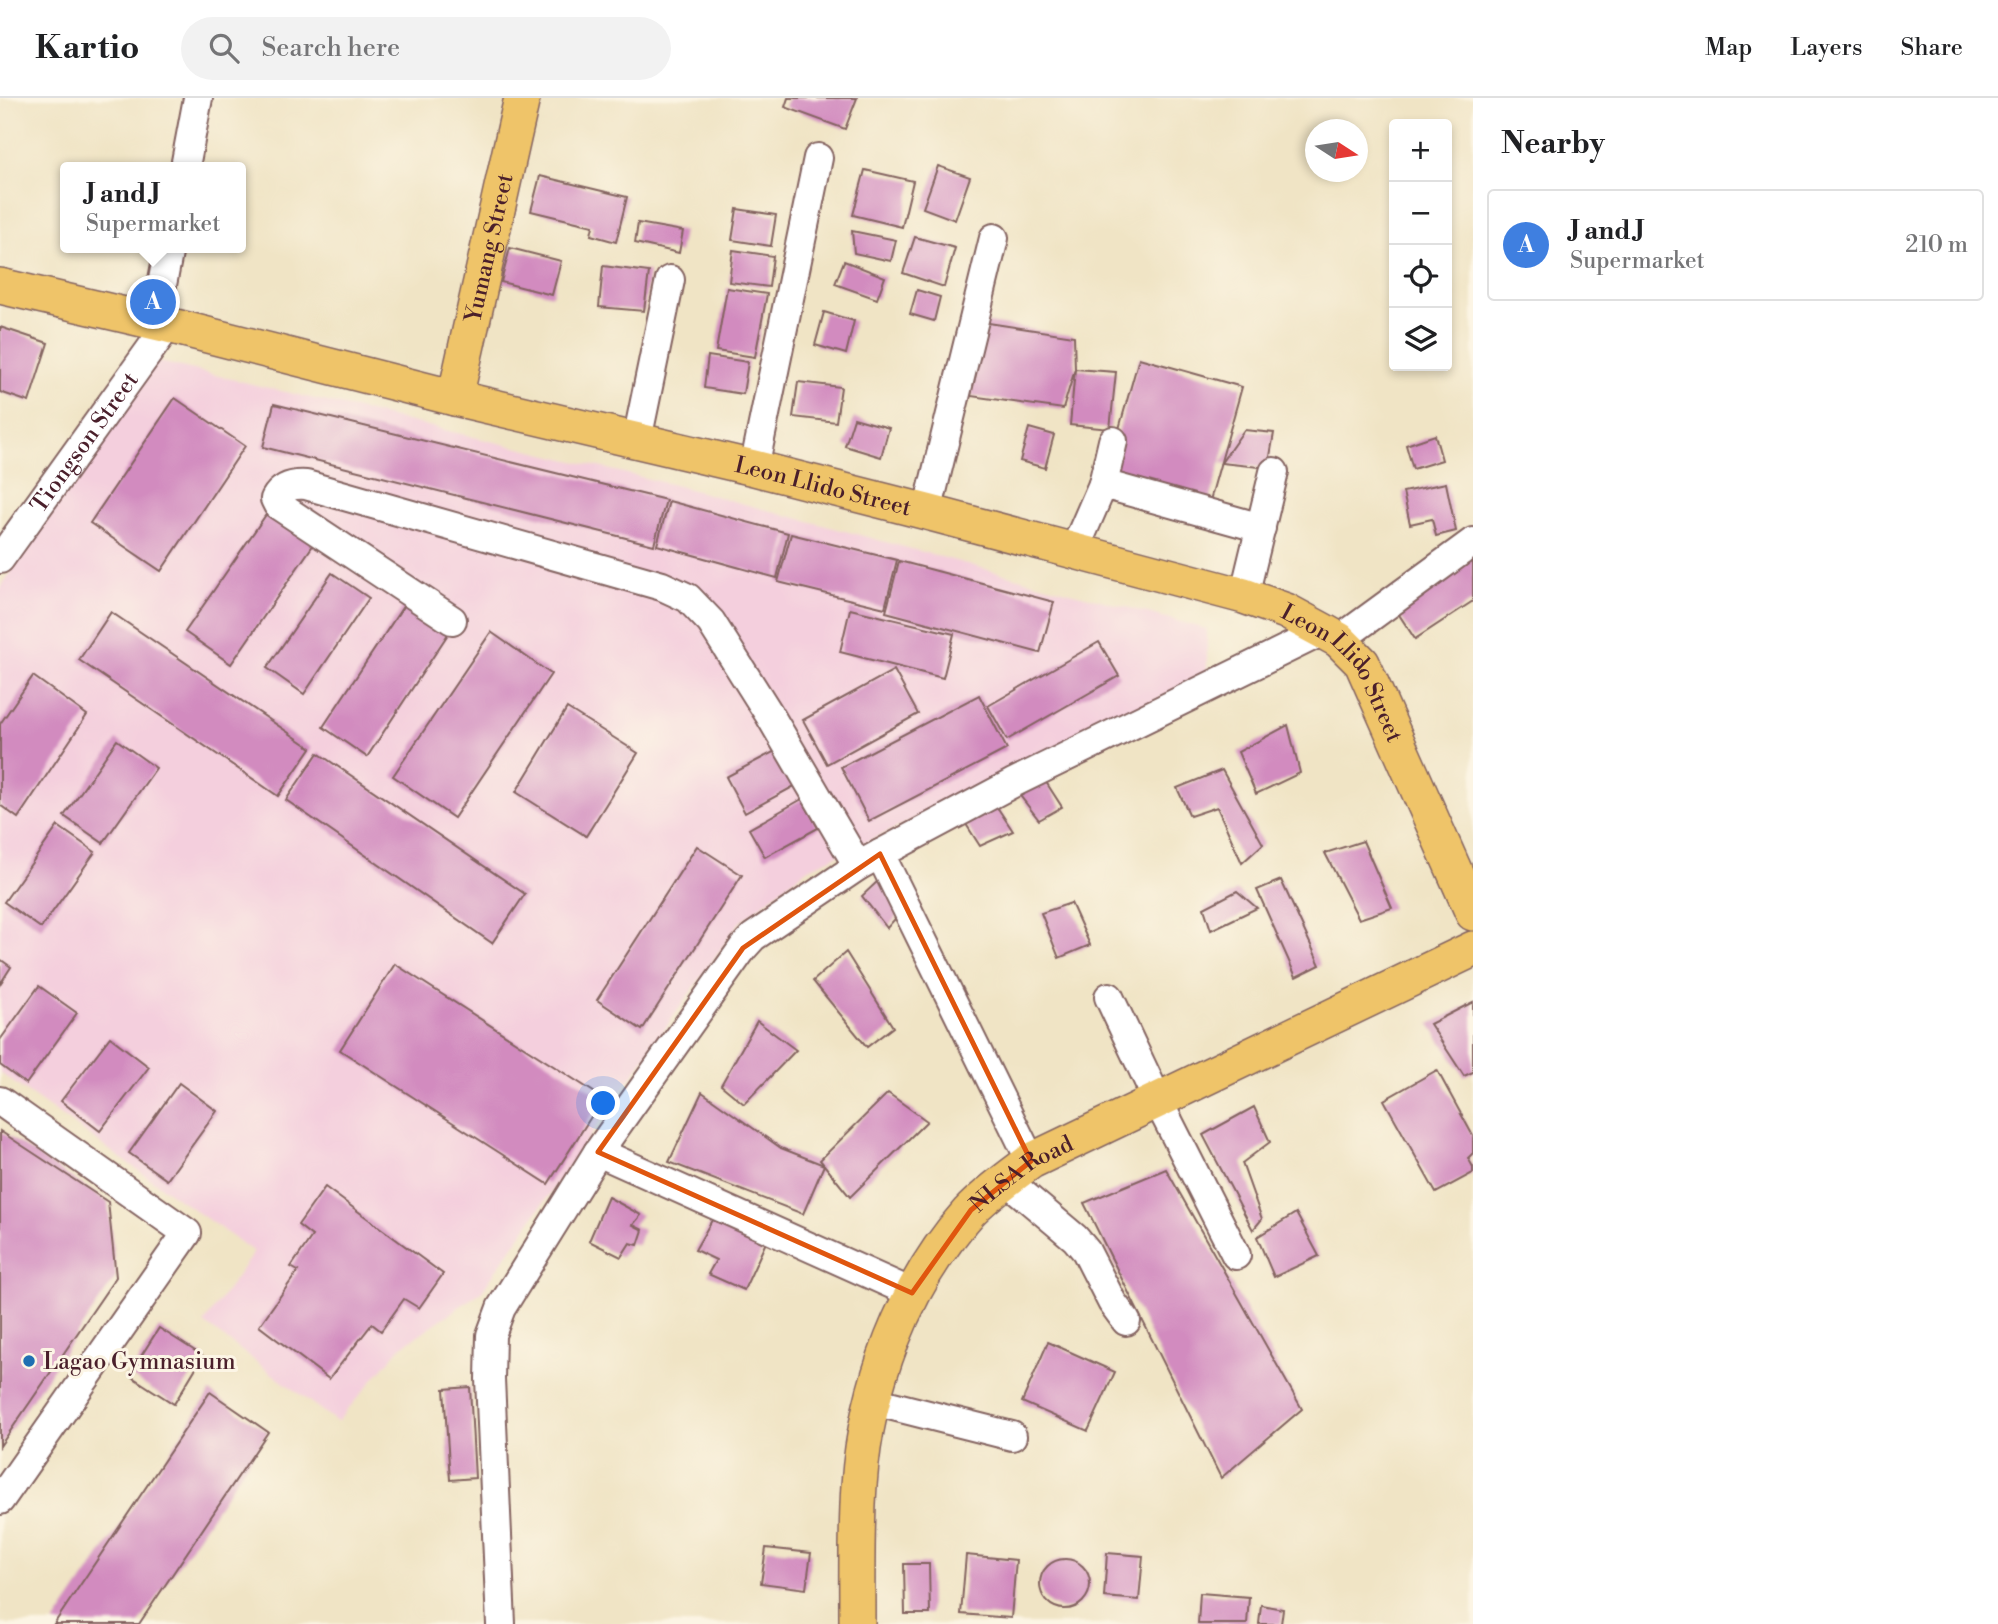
<!DOCTYPE html>
<html lang="en">
<head>
<meta charset="utf-8">
<style>
  body { margin:0; font-family:"Libre Bodoni",serif; background:#f2f2f2; color:#202124 }
  .controls { position:absolute; right:21px; top:21px; display:grid; overflow:hidden; border-radius:7px; box-shadow:0 4px 10px #0003 }
  .controls button { width:63px; height:63px; display:grid; place-items:center; padding:0; border:0; border-bottom:2px solid #e0e0e0; background:#fff; color:#202124; font:35px sans-serif }
  .compass { position:absolute; left:1305px; top:21px; width:63px; height:63px; border-radius:50%; background:#fff; box-shadow:0 4px 10px #0003; rotate:102deg }
  .you { position:absolute; left:604px; top:1006px; width:24px; height:24px; margin:-18px; border:5px solid #fff; border-radius:50%; background:#1a73e8; box-shadow:0 0 0 10px #1a73e833 }
  .badge { display:grid; place-items:center; width:46px; height:46px; border-radius:50%; background:#1f6fb2; color:#fff; font-size:23px; font-weight:700 }
  .pin { position:absolute; translate:-50% -50%; border:4px solid #fff; box-shadow:0 2px 7px #0006 }
  .popup { position:absolute; left:60px; top:64px; width:186px; height:91px; box-sizing:border-box; display:grid; place-content:center; border-radius:7px; background:#fff; filter:drop-shadow(0 2px 5px #0005); font-size:23px; white-space:nowrap; color:#757577 }
  .popup b { font-size:26px; color:#202124 }
  .popup::after { content:''; position:absolute; left:50%; top:100%; margin-left:-14px; border:14px solid transparent; border-top-color:#fff }
  .list { margin:0; padding:0; list-style:none }
  h2 { display:flex; justify-content:space-between; align-items:center; height:91px; margin:0; padding:0 28px; font-size:30px }
  h2 small { font-size:23px; font-weight:400; color:#757577 }
  .list li { display:grid; grid-template-columns:46px 1fr auto; gap:21px; align-items:center; box-sizing:border-box; height:112px; margin:0 14px 14px; padding:0 14px; border:2px solid #e0e0e0; border-radius:7px }
  .list b { display:block; font-size:26px; white-space:nowrap }
  .list p { margin:0; font-size:23px; white-space:nowrap; color:#757577 }
  .list em { font-size:23px; font-style:normal; color:#757577 }
  .icon { flex:none; width:38px; height:38px; fill:none; stroke:currentColor; stroke-width:2; stroke-linecap:round; stroke-linejoin:round }
  .map { position:relative; flex:none; width:1473px; height:1526px; overflow:hidden }
  header { display:flex; align-items:center; gap:42px; box-sizing:border-box; height:98px; padding:0 35px; background:#fff; border-bottom:2px solid #e0e0e0 }
  header strong { font-size:33px }
  nav { display:flex; gap:38px; margin-inline-start:auto; font-size:24px }
  .search { width:490px; height:63px; background:#f2f2f2; display:flex; align-items:center; gap:18px; box-sizing:border-box; padding:0 24px; border-radius:38px; color:#757577; font-size:26px }
  main { display:flex }
  aside { flex:1; background:#fff }
  .map>svg:first-child { display:block }
  .built { fill:#f4cfdd }
  .building { fill:#d28bbf }
  .lines { fill:none; stroke-linecap:round; stroke-linejoin:round }
  .minor-casing { stroke:#846461; stroke-width:32 }
  .major-casing { stroke:#846461; stroke-width:38 }
  .minor { stroke:#fff; stroke-width:28 }
  .major { stroke:#efc469; stroke-width:35 }
  .marked { fill:none; stroke:#e0560e; stroke-width:5; stroke-linejoin:round }
  .poi-dot { fill:#1f6fb2; stroke:#fcf5e5; stroke-width:2.5 }
  .labels { text-anchor:middle; stroke-width:6; stroke-linejoin:round; paint-order:stroke }
  .street-label { font-size:23px; fill:#4a1f2b; stroke:#fcf5e5 }
  .poi-label { font-size:23px; fill:#4a1f2b; stroke:#fcf5e5; text-anchor:start }
</style>
</head>
<body>
<header>
<strong>Kartio</strong>
<div class="search"><svg class="icon" aria-label="search" viewBox="0 0 24 24"><circle cx="10" cy="10" r="6"/><path d="M15 15l6 6"/></svg>Search here</div>
<nav><a>Map</a><a>Layers</a><a>Share</a></nav>
</header>
<main>
<div class="map">
<svg width="1473" height="1526" viewBox="0 0 1473 1526">
  <rect width="100%" height="100%" fill="#fcf5e5"/>
  <filter id="ink" filterUnits="userSpaceOnUse"><feTurbulence type="fractalNoise" baseFrequency=".0143" numOctaves="2"/><feDisplacementMap in="SourceGraphic" scale="14" xChannelSelector="R" yChannelSelector="G"/><feConvolveMatrix kernelMatrix="1 2 1 2 8 2 1 2 1" color-interpolation-filters="sRGB"/></filter>
  <filter id="wash" filterUnits="userSpaceOnUse"><feTurbulence type="fractalNoise" baseFrequency=".00686" numOctaves="4" result="noise"/><feDisplacementMap in="SourceGraphic" scale="28" xChannelSelector="R" yChannelSelector="G"/><feGaussianBlur stdDeviation="1.57" result="paint"/><feColorMatrix in="noise" values="0 0 0 0 0 0 0 0 0 0 0 0 0 0 0 0 0 1.4 0 .05"/><feComposite in="paint" operator="in"/></filter>
  <g filter="url(#wash)">
    <rect width="100%" height="100%" fill="#f0e4c5"/>
    <polygon class="built" points="156,263 678,388 1207,531 1207,577 886,735 807,771 739,825 481,1194 401,1249 337,1324 204,1225 254,1154 0,975 0,490"/>
    <g id="blocks">
      <g class="building">
        <polygon points="788,0 857,0 845,31 785,9"/>
        <polygon points="938,68 970,79 955,122 923,110"/>
        <polygon points="865,72 913,83 902,129 853,117"/>
        <polygon points="540,78 627,99 616,144 591,137 593,128 531,113"/>
        <polygon points="737,111 776,117 771,148 732,142"/>
        <polygon points="638,125 683,133 679,155 635,145"/>
        <polygon points="852,133 896,142 891,163 854,155"/>
        <polygon points="915,139 955,150 944,189 903,175"/>
        <polygon points="510,150 561,163 552,197 501,184"/>
        <polygon points="733,152 773,158 769,189 729,184"/>
        <polygon points="844,163 885,179 877,201 835,186"/>
        <polygon points="603,168 649,174 644,213 599,209"/>
        <polygon points="727,190 767,196 755,259 716,253"/>
        <polygon points="917,192 940,199 934,223 910,216"/>
        <polygon points="824,214 854,223 846,256 815,247"/>
        <polygon points="982,224 1074,238 1075,271 1063,311 971,298"/>
        <polygon points="0,229 48,245 29,304 0,294"/>
        <polygon points="708,258 748,264 743,296 704,290"/>
        <polygon points="1139,260 1242,289 1209,406 1106,377"/>
        <polygon points="1075,271 1116,274 1110,331 1070,327"/>
        <polygon points="798,284 841,289 836,324 793,319"/>
        <polygon points="175,300 245,348 161,473 90,425"/>
        <polygon points="274,306 666,402 654,447 263,349"/>
        <polygon points="854,320 889,330 881,359 845,348"/>
        <polygon points="1029,330 1054,337 1045,370 1020,363"/>
        <polygon points="1244,332 1274,335 1268,370 1221,365"/>
        <polygon points="1435,337 1442,362 1413,371 1406,347"/>
        <polygon points="1446,385 1456,433 1436,438 1432,421 1410,426 1403,394"/>
        <polygon points="669,403 788,435 777,480 657,447"/>
        <polygon points="272,408 318,440 231,566 185,534"/>
        <polygon points="791,436 897,462 885,510 778,484"/>
        <polygon points="1473,456 1473,503 1415,541 1394,509"/>
        <polygon points="899,463 1054,504 1040,555 886,514"/>
        <polygon points="332,475 369,500 304,596 267,570"/>
        <polygon points="404,507 448,536 367,659 323,629"/>
        <polygon points="850,511 954,536 943,580 840,554"/>
        <polygon points="111,514 311,650 278,698 79,562"/>
        <polygon points="491,534 551,576 454,720 393,678"/>
        <polygon points="1099,544 1119,578 1007,642 988,608"/>
        <polygon points="894,572 918,616 827,666 803,622"/>
        <polygon points="33,578 87,617 18,720 0,707 0,626"/>
        <polygon points="979,597 1007,651 869,723 841,669"/>
        <polygon points="567,610 638,655 586,738 516,694"/>
        <polygon points="1288,627 1300,675 1256,696 1238,654"/>
        <polygon points="117,642 156,670 103,745 64,718"/>
        <polygon points="781,650 800,685 745,715 726,679"/>
        <polygon points="318,655 525,796 492,845 286,702"/>
        <polygon points="1222,672 1263,746 1242,765 1217,709 1190,718 1177,690"/>
        <polygon points="1044,681 1062,709 1039,722 1018,695"/>
        <polygon points="802,701 818,730 765,759 749,731"/>
        <polygon points="997,709 1013,733 980,748 964,723"/>
        <polygon points="58,728 95,754 41,830 4,804"/>
        <polygon points="1363,743 1392,810 1359,821 1325,755"/>
        <polygon points="697,748 742,777 642,932 597,902"/>
        <polygon points="879,782 902,813 887,830 862,798"/>
        <polygon points="1281,782 1320,867 1296,879 1257,792"/>
        <polygon points="1237,793 1257,810 1211,832 1204,810"/>
        <polygon points="1071,805 1090,847 1059,860 1041,815"/>
        <polygon points="846,854 893,929 867,949 813,883"/>
        <polygon points="0,861 11,869 0,886"/>
        <polygon points="395,866 603,1000 548,1086 340,952"/>
        <polygon points="39,888 77,915 26,986 0,967 0,942"/>
        <polygon points="1473,904 1473,974 1464,978 1430,926"/>
        <polygon points="757,923 796,952 744,1006 721,987"/>
        <polygon points="110,939 149,969 100,1033 61,1003"/>
        <polygon points="1437,972 1473,1038 1473,1055 1468,1060 1473,1069 1473,1075 1436,1095 1384,1002"/>
        <polygon points="179,985 217,1013 167,1082 129,1055"/>
        <polygon points="702,994 781,1050 824,1067 803,1116 669,1064"/>
        <polygon points="888,995 927,1023 850,1099 820,1062"/>
        <polygon points="1254,1009 1270,1044 1242,1065 1262,1121 1253,1132 1203,1037"/>
        <polygon points="0,1033 108,1104 116,1179 0,1348"/>
        <polygon points="1166,1071 1302,1311 1221,1380 1084,1105"/>
        <polygon points="325,1089 443,1176 419,1210 404,1201 381,1233 372,1226 329,1281 259,1228 298,1173 291,1169 312,1138 298,1127"/>
        <polygon points="608,1099 641,1117 633,1127 643,1132 638,1147 630,1145 621,1159 589,1143"/>
        <polygon points="1296,1115 1319,1158 1274,1179 1257,1139"/>
        <polygon points="712,1122 767,1142 744,1192 708,1176 716,1162 695,1152"/>
        <polygon points="159,1230 203,1258 174,1306 129,1277"/>
        <polygon points="1048,1244 1115,1274 1088,1333 1022,1304"/>
        <polygon points="470,1289 475,1380 450,1382 444,1291"/>
        <polygon points="210,1294 268,1334 139,1526 54,1526"/>
        <polygon points="766,1450 811,1455 806,1491 761,1485"/>
        <polygon points="1107,1455 1143,1458 1139,1502 1104,1499"/>
        <polygon points="966,1457 1016,1462 1011,1520 961,1516"/>
        <circle cx="1065" cy="1486" r="25"/>
        <polygon points="904,1466 929,1466 930,1516 905,1516"/>
        <polygon points="1200,1495 1249,1499 1247,1526 1198,1526"/>
        <polygon points="1261,1507 1283,1511 1281,1526 1259,1526"/>
      </g>
    </g>
  </g>
  <g filter="url(#ink)">
    <use href="#blocks" fill-opacity="0" stroke="#846461" stroke-width="2"/>
    <g class="lines">
      <g class="minor-casing">
        <g id="minor">
          <polyline points="185,69 198,0"/>
          <polyline points="155,224 169,150"/>
          <polyline points="637,342 670,182"/>
          <polyline points="1113,343 1103,386 1261,430"/>
          <polyline points="754,370 818,60"/>
          <polyline points="927,414 994,140"/>
          <polyline points="1074,453 1103,386"/>
          <path id="s1" d="M0,461L168,227"/>
          <polyline points="1244,498 1274,374"/>
          <path d="M452,522L278,407L275,401C282,389 292,386 306,387L662,488L688,500L711,524L769,616L858,768"/>
          <polyline points="1339,542 1473,444"/>
          <polyline points="880,756 1031,1063"/>
          <polyline points="1109,899 1158,1003 1236,1157"/>
          <polyline points="0,1003 187,1135 0,1402"/>
          <polyline points="598,1054 912,1195"/>
          <polyline points="1006,1082 1075,1140 1086,1153 1112,1204 1126,1223"/>
          <polyline points="873,1303 1012,1338"/>
          <polyline points="501,1526 490,1281 491,1237 501,1210 598,1054 743,850 753,839 858,768 880,756 1013,685 1323,533"/>
        </g>
      </g>
      <g class="major-casing">
        <g id="major">
          <path id="s2" d="M0,188L168,227L455,300L754,370L927,414L1244,498L1286,513L1323,533L1339,542L1362,565L1473,815"/>
          <path id="s3" d="M455,300L522,0"/>
          <path id="s4" d="M857,1526C857,1480 856,1433 859,1387C866,1289 903,1188 969,1114C987,1095 1010,1079 1031,1063L1473,851"/>
        </g>
      </g>
      <use href="#minor" class="minor"/>
      <use href="#major" class="major"/>
    </g>
  </g>
  <path class="marked" d="M880,756L1031,1063L971,1112L912,1195L598,1054L743,850Z"/>
  <circle class="poi-dot" cx="29" cy="1263" r="7"/>
  <g class="labels">
    <g class="street-label">
      <text dy="8" stroke="none"><textPath href="#s3" startOffset="154">Yumang Street</textPath></text>
      <text dy="8" stroke="none"><textPath href="#s1" startOffset="144">Tiongson Street</textPath></text>
      <text dy="8" stroke="none"><textPath href="#s2" startOffset="847">Leon Llido Street</textPath></text>
      <text dy="8" stroke="none"><textPath href="#s2" startOffset="1414">Leon Llido Street</textPath></text>
      <text dy="8" stroke="none"><textPath href="#s4" startOffset="504">NLSA Road</textPath></text>
    </g>
    <g class="poi-label">
      <text x="43" y="1271">Lagao Gymnasium</text>
    </g>
  </g>
</svg>
<div class="controls">
<button>+</button>
<button>−</button>
<button><svg class="icon" aria-label="locate" viewBox="0 0 24 24"><circle cx="12" cy="12" r="6"/><path d="M12 2v4M12 18v4M2 12h4M18 12h4"/></svg></button>
<button><svg class="icon" aria-label="layers" viewBox="0 0 24 24"><path d="M12 4l9 5-9 5-9-5zM3 14l9 5 9-5"/></svg></button>
</div>
<svg class="compass" viewBox="-18 -18 36 36"><path d="M0-13l5 13h-10z" fill="#e53935"/><path d="M0 13l5-13h-10z" fill="#757577"/></svg>
<div class="you"></div>
<div class="pin badge" style="left:153px;top:204px;background:#3f7fe0">A</div>
<div class="popup"><b>J and J</b>Supermarket</div>
</div>
<aside>
<h2>Nearby<small></small></h2>
<ul class="list">
<li><span class="badge" style="background:#3f7fe0">A</span><div><b>J and J</b><p>Supermarket</p></div><em>210 m</em></li>
</ul>
</aside>
</main>
</body>
</html>
